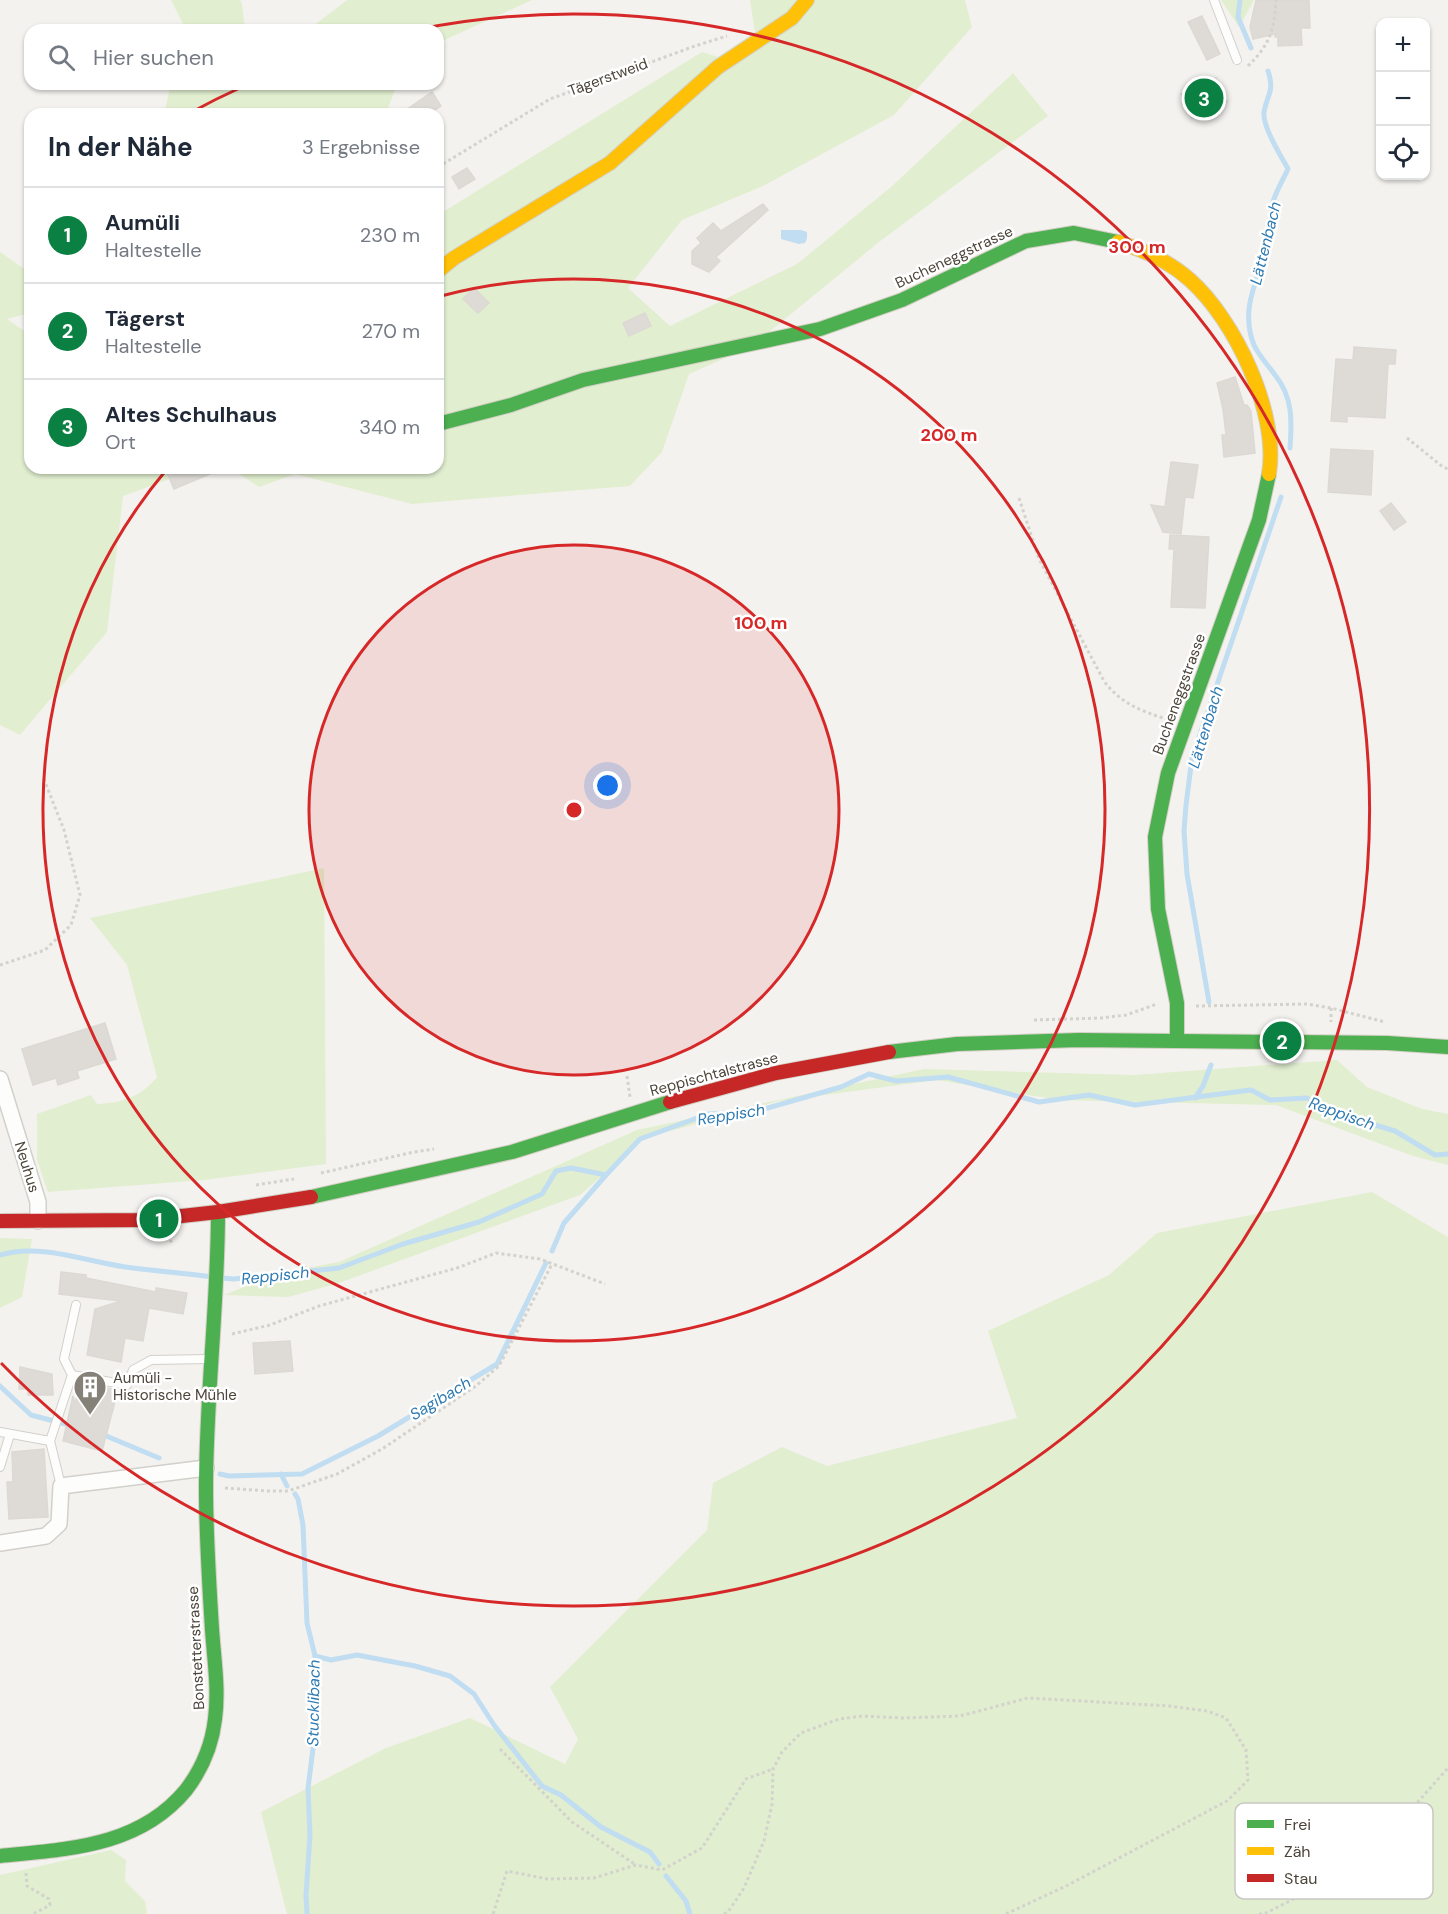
<!DOCTYPE html>
<html lang="de">
<head>
<meta charset="utf-8">
<style>
  body { margin:0; font-family:"DM Sans",sans-serif; background:#f2f2f3; color:#1f2937 }
  .controls { position:absolute; right:18px; top:18px; display:grid; overflow:hidden; border-radius:12px; box-shadow:0 2px 4px #0004 }
  .controls button { width:54px; height:54px; display:grid; place-items:center; padding:0; border:0; border-bottom:2px solid #e0e1e3; background:#fff; color:#1f2937; font:30px sans-serif }
  .you { position:absolute; left:608px; top:786px; width:21px; height:21px; margin:-15px; border:4px solid #fff; border-radius:50%; background:#1a73e8; box-shadow:0 0 0 9px #1a73e833 }
  .badge { display:grid; place-items:center; width:39px; height:39px; border-radius:50%; background:#0b8043; color:#fff; font-size:20px; font-weight:700 }
  .pin { position:absolute; translate:-50% -50%; border:3px solid #fff; box-shadow:0 2px 6px #0006 }
  .list { margin:0; padding:0; list-style:none }
  h2 { display:flex; justify-content:space-between; align-items:center; height:78px; margin:0; padding:0 24px; font-size:26px }
  h2 small { font-size:20px; font-weight:400; color:#747a83 }
  .list li { display:grid; grid-template-columns:39px 1fr auto; gap:18px; align-items:center; box-sizing:border-box; height:96px; padding:0 24px; border-top:2px solid #e0e1e3 }
  .list b { display:block; font-size:22px; white-space:nowrap }
  .list p { margin:0; font-size:20px; white-space:nowrap; color:#747a83 }
  .list em { font-size:20px; font-style:normal; color:#747a83 }
  .icon { flex:none; width:33px; height:33px; fill:none; stroke:currentColor; stroke-width:2; stroke-linecap:round; stroke-linejoin:round }
  .map { position:relative; flex:none; width:1448px; height:1914px; overflow:hidden }
  .search { position:absolute; background:#fff; box-shadow:0 2px 4px #0004; left:24px; top:24px; width:420px; height:66px; display:flex; align-items:center; gap:15px; box-sizing:border-box; padding:0 21px; border-radius:18px; color:#747a83; font-size:22px }
  .panel { position:absolute; background:#fff; box-shadow:0 2px 4px #0004; left:24px; top:108px; width:420px; height:366px; border-radius:18px }
  .map>svg:first-child { display:block }
  .green { fill:#e1eecf }
  .water { fill:#c0ddf1 }
  .lines { fill:none; stroke-linecap:round; stroke-linejoin:round }
  .stream { stroke:#c0ddf1; stroke-width:5 }
  .building { fill:#dedbd6; stroke:#dcd9d4; stroke-width:1.5 }
  .lane-casing { stroke:#d2d0cb; stroke-width:10 }
  .street-casing { stroke:#d2d0cb; stroke-width:18 }
  .fast-casing { stroke:#d3cfc5; stroke-width:16 }
  .slow-casing { stroke:#d3cfc5; stroke-width:16 }
  .jam-casing { stroke:#d3cfc5; stroke-width:16 }
  .path { stroke:#d3d2cc; stroke-width:3; stroke-dasharray:3 3; stroke-linecap:butt }
  .lane { stroke:#fdfdfc; stroke-width:8 }
  .street { stroke:#fdfdfc; stroke-width:15 }
  .fast { stroke:#4caf50; stroke-width:14 }
  .slow { stroke:#ffc107; stroke-width:14 }
  .jam { stroke:#c62828; stroke-width:14 }
  .ring { fill:none; stroke:#d62828; stroke-width:3 }
  .labels { text-anchor:middle; stroke-width:5; stroke-linejoin:round; paint-order:stroke }
  .street-label { font-size:15px; fill:#4b4439; stroke:#fff }
  .poi-label { font-size:15px; fill:#4b4439; stroke:#fff; text-anchor:start }
  .water-label { font-size:16px; font-style:italic; fill:#2e7ab2; stroke:#fff }
  .key { fill:#fff; stroke:#c9c7c4; stroke-width:1.5 }
  .key-label { font-size:16px; fill:#4b4439 }
  .centre { fill:#d62828; stroke:#fff; stroke-width:3 }
  .ring-label { font-size:18px; text-anchor:middle; font-weight:bold; fill:#d62828; stroke:#fff; stroke-width:5; stroke-linejoin:round; paint-order:stroke }
</style>
</head>
<body>
<div class="map">
<svg width="1448" height="1914" viewBox="0 0 1448 1914">
  <rect width="100%" height="100%" fill="#f4f2ee"/>
  <g class="green">
    <polygon points="171,0 240,0 242,4 245,30 186,30"/>
    <polygon points="347,0 532,0 438,43 438,30 308,30"/>
    <polygon points="750,0 965,0 972,27 894,115 763,186 682,220 628,288 670,326 797,264 891,187 1013,73 1048,116 879,242 752,346 689,374 662,452 630,486 412,504 295,474 259,487 230,468 438,468 438,215 702,52 718,57 755,32"/>
    <polygon points="1221,0 1254,0 1239,27"/>
    <polygon points="171,84 397,84 386,114 164,114"/>
    <polygon points="0,252 30,273 30,313 7,319 30,335 30,468 200,468 123,496 107,632 20,735 0,725"/>
    <path d="M324,868L326,1164L204,1180L48,1192L37,1160V1114L91,1095L97,1104C121,1103 141,1097 157,1077L127,965L90,918Z"/>
    <polygon points="1337,1060 1367,1087 1422,1109 1448,1114 1448,1165 1413,1156 1276,1105 1059,1100 937,1080 779,1101 645,1138 580,1195 339,1283 288,1297 224,1295 279,1273 339,1262 637,1130 924,1069 1134,1075"/>
    <polygon points="1372,1192 1448,1237 1448,1914 287,1914 261,1812 386,1748 470,1718 565,1764 578,1739 550,1687 707,1530 713,1483 782,1447 827,1466 1017,1418 988,1331 1109,1275 1157,1233"/>
    <polygon points="0,1238 32,1239 22,1297 0,1308"/>
    <polygon points="111,1850 126,1860 125,1881 145,1901 147,1914 0,1914 0,1875"/>
  </g>
  <polygon class="water" points="781,230 801,230 807,232 807,238 805,243 799,244 781,239"/>
  <g class="lines">
    <g class="stream">
      <polyline points="1240,0 1238,17 1251,48"/>
      <path d="M1268,71C1275,92 1267,94 1264,112C1262,126 1281,156 1288,169C1283,180 1274,194 1272,206C1269,217 1271,228 1269,238C1262,274 1238,305 1254,345C1259,356 1268,365 1275,375C1293,397 1292,421 1290,448"/>
      <polyline points="1209,1002 1187,874 1184,831 1186,805 1192,758 1281,497"/>
      <polyline points="1195,1098 1203,1086 1211,1065"/>
      <polyline points="552,1251 564,1223 606,1175"/>
      <path d="M0,1255C41,1243 84,1261 125,1267C154,1271 184,1273 213,1277"/>
      <polyline points="222,1278 234,1279 339,1268 403,1244 479,1222 542,1194 556,1171 571,1168 606,1175 640,1139 708,1114 754,1112 841,1087 869,1074 896,1081 948,1077 1039,1102 1089,1095 1135,1105 1251,1090 1270,1100 1307,1098 1326,1110 1395,1131 1435,1155 1448,1154"/>
      <polyline points="0,1386 31,1415 73,1426"/>
      <polyline points="99,1433 159,1458"/>
      <polyline points="220,1474 229,1476 302,1474 378,1436 497,1364 546,1263"/>
      <polyline points="281,1474 287,1486"/>
      <polyline points="295,1494 298,1499 303,1525 307,1623 316,1660 315,1733 308,1788 310,1835 306,1895 307,1914"/>
      <polyline points="315,1656 331,1660 357,1655 415,1666 450,1676 474,1694 494,1725 542,1786 561,1795 601,1827 650,1852 659,1864"/>
      <polyline points="666,1876 686,1901 690,1914"/>
    </g>
  </g>
  <g class="building">
    <polygon points="1256,0 1309,0 1310,28 1301,28 1302,45 1278,46 1278,37 1275,37 1275,34 1253,39 1250,27"/>
    <polygon points="1202,16 1220,54 1207,60 1188,22"/>
    <polygon points="1216,78 1227,102 1192,118 1181,94"/>
    <polygon points="432,92 441,106 429,114 400,114"/>
    <polygon points="467,168 475,179 459,189 452,177"/>
    <polygon points="763,204 768,210 716,257 720,261 709,272 692,264 692,251 701,243 697,238 713,223 721,231"/>
    <polygon points="474,288 489,303 478,313 463,299"/>
    <polygon points="645,313 651,326 629,336 623,323"/>
    <polygon points="1354,347 1396,350 1395,364 1388,364 1385,418 1347,416 1347,422 1331,421 1336,359 1353,360"/>
    <polygon points="1235,377 1244,405 1247,405 1251,411 1255,453 1224,457 1222,435 1226,435 1223,409 1217,383"/>
    <polygon points="1331,449 1373,451 1371,495 1328,492"/>
    <polygon points="1171,462 1198,465 1193,498 1185,497 1181,534 1163,532 1151,505 1165,507"/>
    <polygon points="165,468 224,468 174,489"/>
    <polygon points="1391,503 1406,522 1394,530 1380,511"/>
    <polygon points="1170,535 1209,537 1205,608 1171,607 1174,549 1169,549"/>
    <polygon points="105,1023 116,1059 77,1071 79,1078 58,1085 56,1078 33,1085 22,1049"/>
    <polygon points="61,1272 86,1275 86,1278 156,1292 156,1288 187,1293 183,1314 149,1308 143,1341 125,1338 121,1362 87,1355 95,1309 121,1301 59,1294"/>
    <polygon points="290,1341 293,1371 255,1374 253,1343"/>
    <polygon points="20,1367 52,1374 53,1395 28,1395 28,1389 19,1389"/>
    <polygon points="80,1383 118,1390 102,1451 63,1441 73,1396 75,1404"/>
    <polygon points="44,1449 48,1517 9,1519 7,1482 13,1482 12,1452"/>
  </g>
  <g class="lines">
    <g class="lane-casing">
      <g id="lane">
        <polyline points="1214,0 1237,60"/>
        <polyline points="72,1375 127,1385 133,1370 151,1360 209,1359"/>
        <polyline points="0,1432 50,1441"/>
        <polyline points="0,1467 10,1434"/>
        <polyline points="61,1486 50,1441 72,1375 64,1359 76,1305"/>
      </g>
    </g>
    <g class="street-casing">
      <g id="street">
        <polyline points="0,1079 38,1202 38,1221"/>
        <polyline points="0,1543 46,1536 59,1524 61,1486 206,1468"/>
      </g>
    </g>
    <g class="fast-casing">
      <g id="fast">
        <polyline points="438,424 511,405 583,380 820,329 902,300 1026,241 1074,233 1118,242"/>
        <polyline points="1177,1041 1177,1003 1158,909 1155,837 1168,773 1259,520 1269,474"/>
        <polyline points="889,1052 957,1044 1079,1040 1387,1043 1448,1047"/>
        <polyline points="311,1197 512,1152 670,1102"/>
        <path d="M0,1856C68,1849 139,1847 186,1790C202,1769 212,1745 215,1719C219,1689 214,1659 212,1629C209,1582 206,1535 206,1488C206,1396 218,1304 218,1212"/>
      </g>
    </g>
    <g class="slow-casing">
      <g id="slow">
        <path d="M1118,242C1144,250 1170,262 1190,280C1235,320 1279,413 1269,474"/>
        <polyline points="438,271 454,258 610,163 718,67 792,18 807,0"/>
      </g>
    </g>
    <g class="jam-casing">
      <g id="jam">
        <polyline points="670,1102 776,1073 889,1052"/>
        <polyline points="0,1221 145,1220 218,1212 311,1197"/>
      </g>
    </g>
    <g class="path">
      <path d="M1248,66C1270,44 1274,31 1276,0"/>
      <polyline points="438,167 550,99 695,46 727,36"/>
      <polyline points="1407,438 1443,467 1448,469"/>
      <path d="M1019,498L1039,559L1104,681C1120,703 1141,711 1166,719"/>
      <polyline points="0,965 45,950 71,925 80,895 64,830 43,777"/>
      <polyline points="1196,1006 1307,1004 1331,1008 1385,1022"/>
      <polyline points="1331,1008 1331,1022"/>
      <polyline points="1034,1020 1101,1018 1126,1015 1157,1004"/>
      <polyline points="627,1076 630,1097"/>
      <polyline points="321,1173 414,1152 434,1149"/>
      <polyline points="256,1185 294,1179"/>
      <polyline points="170,1240 172,1243"/>
      <polyline points="232,1334 270,1325 319,1306 457,1268 496,1253 540,1259 605,1284"/>
      <polyline points="225,1488 268,1491 288,1491 337,1474 382,1449 476,1386 499,1366 552,1264"/>
      <polyline points="500,1749 572,1822 636,1865"/>
      <polyline points="26,1873 27,1886 49,1899 50,1905 33,1914"/>
      <polyline points="493,1914 507,1871 548,1879 594,1878 636,1865 662,1870 702,1848 746,1779 773,1769"/>
      <polyline points="724,1914 728,1912 744,1888 764,1841 772,1804 773,1769 782,1752 801,1733 839,1719 862,1716 903,1718 960,1716 1028,1698 1169,1706 1207,1711 1226,1718 1246,1750 1248,1780 1227,1801 1068,1885 1006,1914"/>
      <polyline points="1259,1914 1264,1914 1363,1864 1448,1768"/>
    </g>
    <use href="#lane" class="lane"/>
    <use href="#street" class="street"/>
    <use href="#fast" class="fast"/>
    <use href="#slow" class="slow"/>
    <use href="#jam" class="jam"/>
  </g>
  <circle cx="574" cy="810" r="265" fill="#d62828" fill-opacity=".12"/>
  <g class="ring">
    <circle cx="574" cy="810" r="265"/>
    <path d="M441 296A531 531 0 1 1 167 469"/>
    <path d="M188 114A796 796 0 0 1 244 86M415 30A796 796 0 1 1 1 1363"/>
  </g>
  <defs>
    <g id="building-pin" transform="scale(1.725)"><path d="M0 17L-7.5 6A9.5 9.5 0 1 1 7.5 6Z" fill="#868178" stroke="#fff"/><path d="M-4-6H4V6H1V3H-1V6H-4ZM-2.5-4.3h1.7v1.8h-1.7ZM.8-4.3h1.7v1.8H.8ZM-2.5-1h1.7V.8h-1.7ZM.8-1h1.7V.8H.8Z" fill="#fff"/></g>
  </defs>
  <g fill-rule="evenodd">
    <use href="#building-pin" x="90" y="1387"/>
  </g>
  <g class="labels">
    <g class="street-label">
      <text transform="translate(608 77) rotate(-20)" y="5">Tägerstweid</text>
      <text transform="translate(954 257) rotate(-25)" y="5">Bucheneggstrasse</text>
      <text transform="translate(1179 694) rotate(-70)" y="5">Bucheneggstrasse</text>
      <text transform="translate(714 1074) rotate(-15)" y="5">Reppischtalstrasse</text>
      <text transform="translate(27 1167) rotate(73)" y="5">Neuhus</text>
      <text transform="translate(196 1648) rotate(-93)" y="5">Bonstetterstrasse</text>
    </g>
    <g class="poi-label">
      <text x="113" y="1383">Aumüli -<tspan x="113" dy="17">Historische Mühle</tspan></text>
    </g>
    <g class="water-label">
      <text transform="translate(1265 243) rotate(-76)" y="6">Lättenbach</text>
      <text transform="translate(1205 727) rotate(-73)" y="6">Lättenbach</text>
      <text transform="translate(1342 1113) rotate(20)" y="6">Reppisch</text>
      <text transform="translate(731 1114) rotate(-9)" y="6">Reppisch</text>
      <text transform="translate(275 1275) rotate(-6)" y="6">Reppisch</text>
      <text transform="translate(440 1398) rotate(-31)" y="6">Sagibach</text>
      <text transform="translate(313 1703) rotate(-89)" y="6">Stucklibach</text>
    </g>
  </g>
  <rect x="1235" y="1803" width="198" height="96" rx="9" class="key"/>
  <rect x="1247" y="1820" width="27" height="8" fill="#4caf50"/>
  <rect x="1247" y="1847" width="27" height="8" fill="#ffc107"/>
  <rect x="1247" y="1874" width="27" height="8" fill="#c62828"/>
  <g class="key-label">
    <text x="1284" y="1830">Frei</text>
    <text x="1284" y="1857">Zäh</text>
    <text x="1284" y="1884">Stau</text>
  </g>
  <circle cx="574" cy="810" r="9" class="centre"/>
  <g class="ring-label">
    <text x="1137" y="253">300 m</text>
    <text x="949" y="441">200 m</text>
    <text x="761" y="629">100 m</text>
  </g>
</svg>
<div class="controls">
<button>+</button>
<button>−</button>
<button><svg class="icon" aria-label="locate" viewBox="0 0 24 24"><circle cx="12" cy="12" r="6"/><path d="M12 2v4M12 18v4M2 12h4M18 12h4"/></svg></button>
</div>
<div class="you"></div>
<div class="pin badge" style="left:159px;top:1219px">1</div>
<div class="pin badge" style="left:1282px;top:1041px">2</div>
<div class="pin badge" style="left:1204px;top:98px">3</div>
<div class="search"><svg class="icon" aria-label="search" viewBox="0 0 24 24"><circle cx="10" cy="10" r="6"/><path d="M15 15l6 6"/></svg>Hier suchen</div>
<section class="panel">
<h2>In der Nähe<small>3 Ergebnisse</small></h2>
<ul class="list">
<li><span class="badge">1</span><div><b>Aumüli</b><p>Haltestelle</p></div><em>230 m</em></li>
<li><span class="badge">2</span><div><b>Tägerst</b><p>Haltestelle</p></div><em>270 m</em></li>
<li><span class="badge">3</span><div><b>Altes Schulhaus</b><p>Ort</p></div><em>340 m</em></li>
</ul>
</section>
</div>
</body>
</html>
